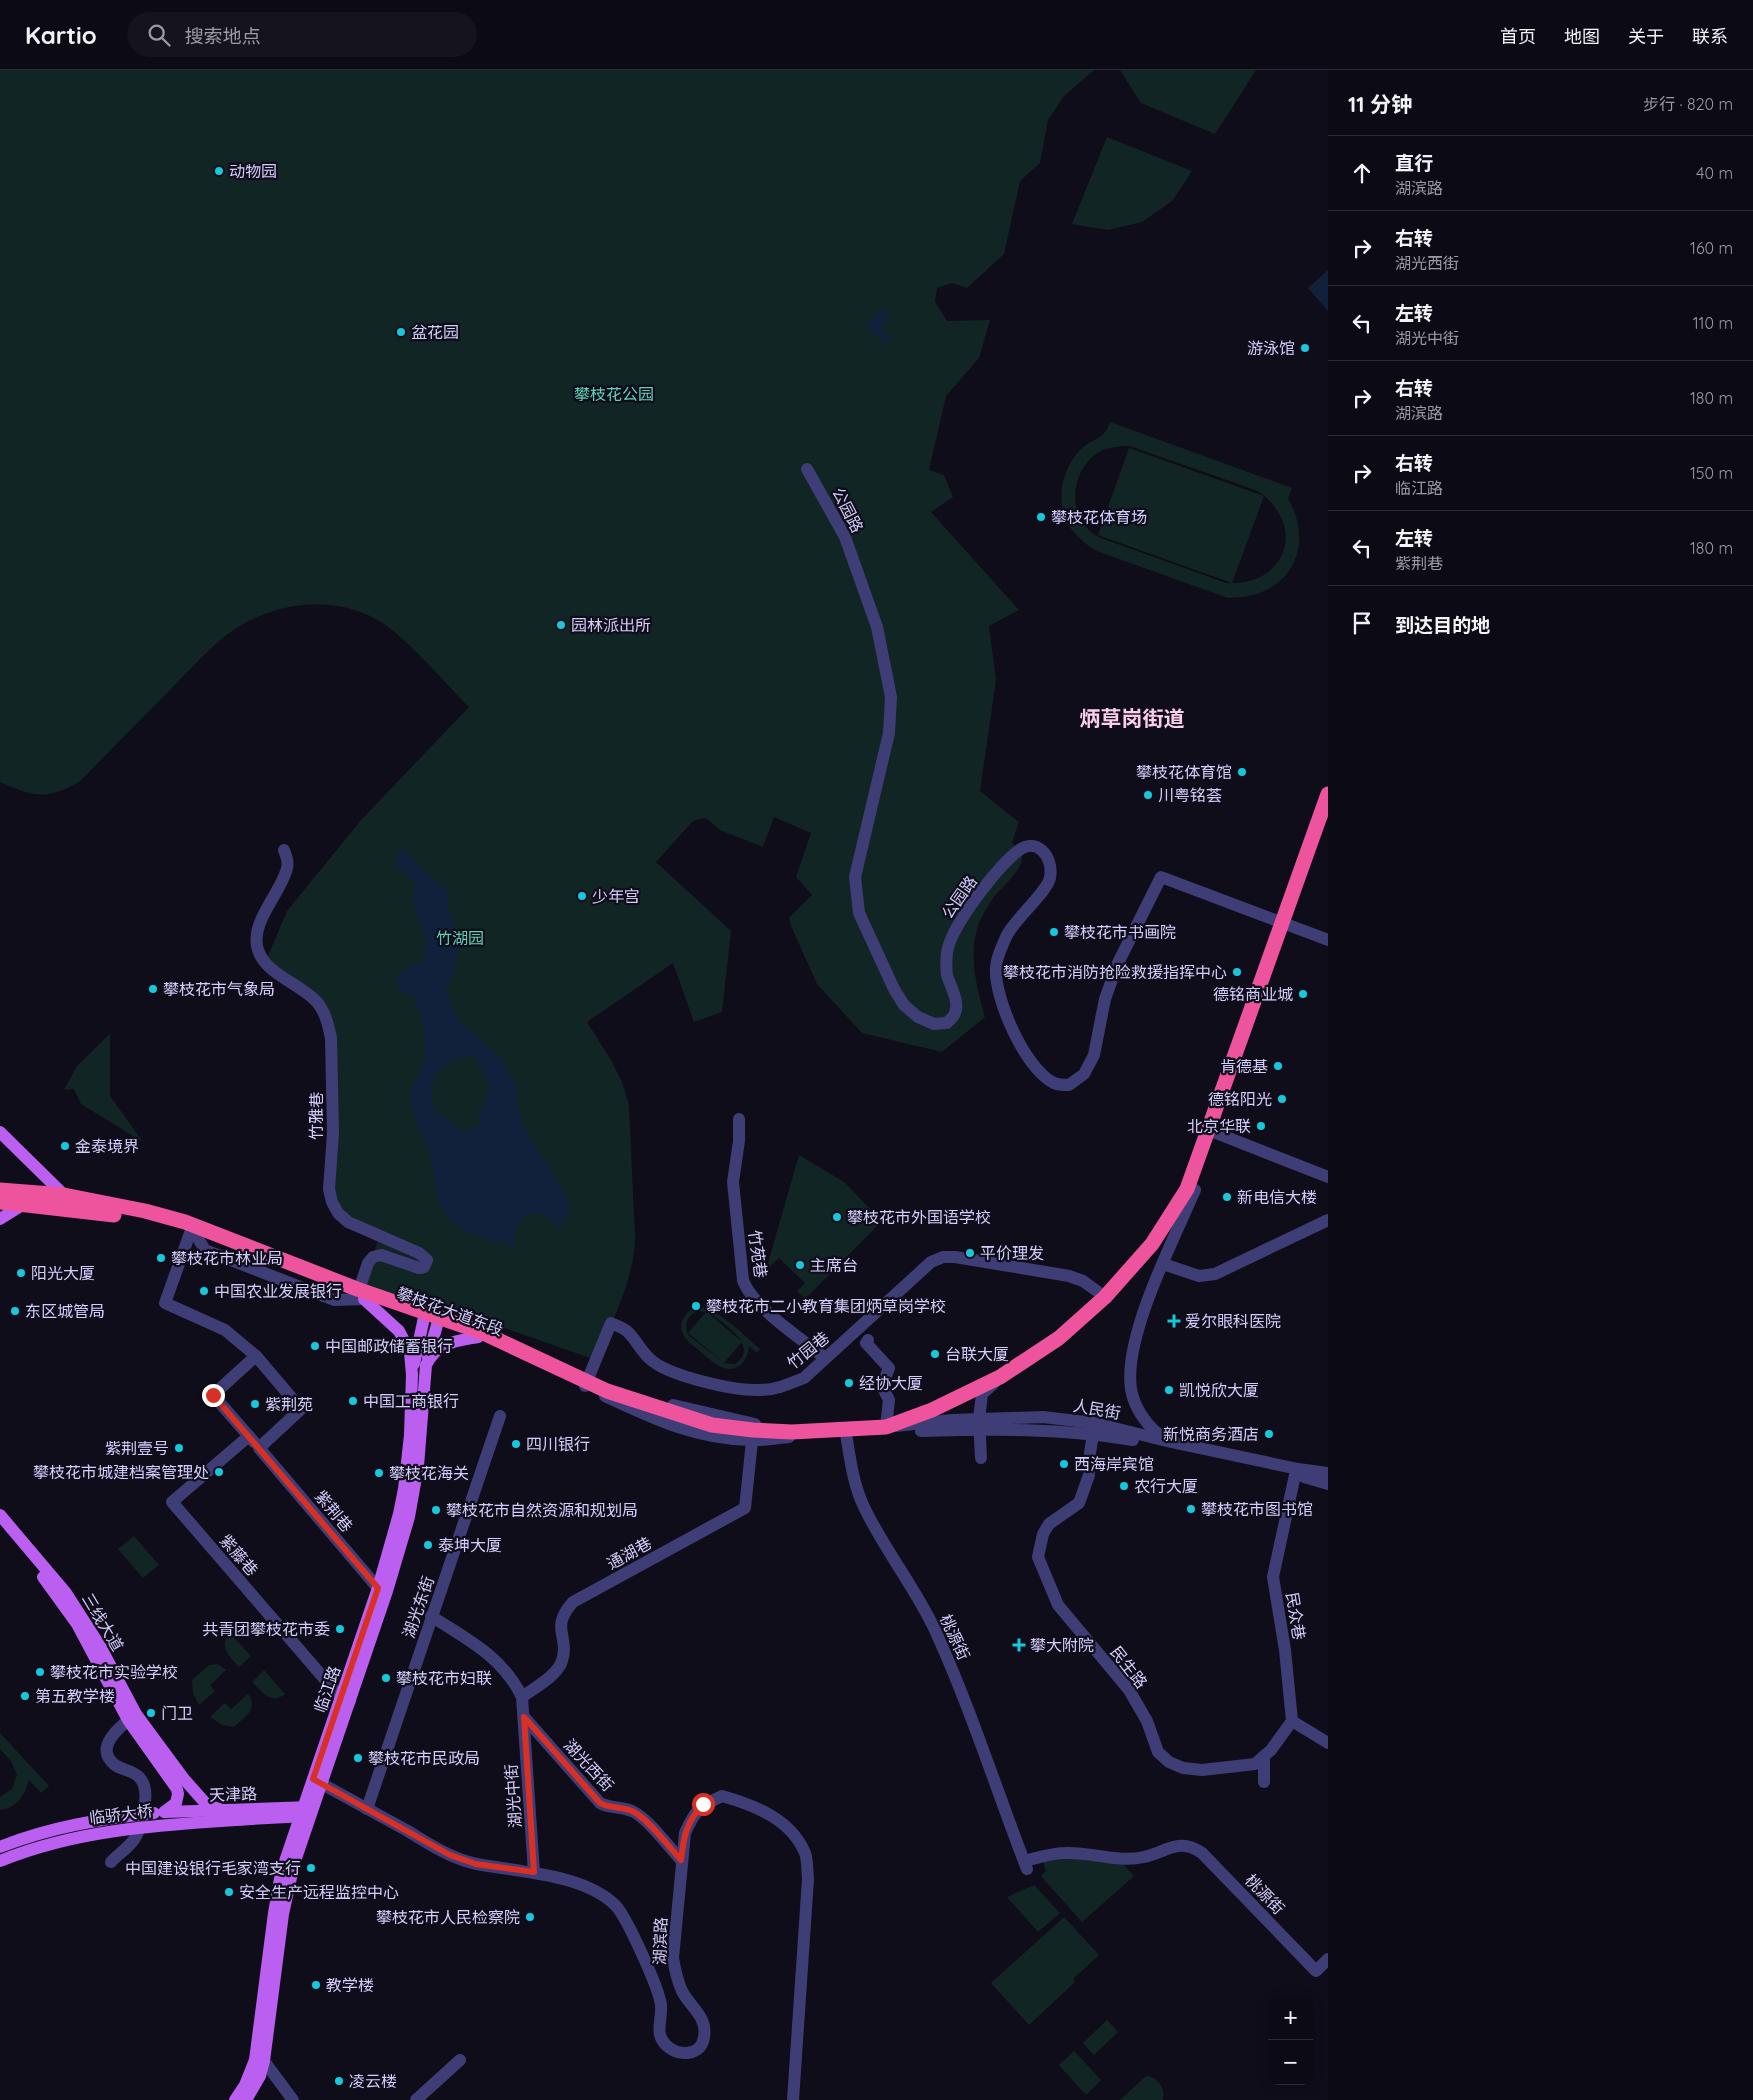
<!DOCTYPE html>
<html lang="zh">
<head>
<meta charset="utf-8">
<style>
  body { margin:0; font-family:Quicksand,"Noto Sans SC",sans-serif; background:#15131d; color:#f1f3f6 }
  .controls { position:absolute; right:15px; bottom:15px; display:grid; overflow:hidden; border-radius:10px; box-shadow:0 2px 12px #0003 }
  .controls button { width:45px; height:45px; display:grid; place-items:center; padding:0; border:0; border-bottom:1px solid #2c2b34; background:#0c0a14; color:#f1f3f6; font:25px sans-serif }
  .stop { position:absolute; width:15px; height:15px; margin:-11px; border:4px solid #d93025; border-radius:50%; background:#fff }
  .stop.end { background:#d93025; border-color:#fff; box-shadow:0 1px 5px #0008 }
  .list { margin:0; padding:0; list-style:none }
  h2 { display:flex; justify-content:space-between; align-items:center; height:65px; margin:0; padding:0 20px; font-size:21px }
  h2 small { font-size:16px; font-weight:400; color:#9a9aa0 }
  .list li { display:grid; grid-template-columns:32px 1fr auto; gap:15px; align-items:center; box-sizing:border-box; height:75px; padding:0 20px; border-top:1px solid #2c2b34 }
  .list b { display:block; font-size:19px; white-space:nowrap }
  .list p { margin:0; font-size:16px; white-space:nowrap; color:#9a9aa0 }
  .list em { font-size:16px; font-style:normal; color:#9a9aa0 }
  .icon { flex:none; width:28px; height:28px; fill:none; stroke:currentColor; stroke-width:2; stroke-linecap:round; stroke-linejoin:round }
  .map { position:relative; flex:none; width:1328px; height:2030px; overflow:hidden }
  header { display:flex; align-items:center; gap:30px; box-sizing:border-box; height:70px; padding:0 25px; background:#0c0a14; border-bottom:1px solid #2c2b34 }
  header strong { font-size:24px }
  nav { display:flex; gap:28px; margin-inline-start:auto; font-size:18px }
  .search { width:350px; height:45px; background:#15131d; display:flex; align-items:center; gap:12px; box-sizing:border-box; padding:0 18px; border-radius:28px; color:#9a9aa0; font-size:19px }
  main { display:flex }
  aside { flex:1; background:#0c0a14 }
  .map>svg:first-child { display:block }
  .green { fill:#112524; fill-rule:evenodd }
  .water { fill:#11213c; fill-rule:evenodd }
  .lines { fill:none; stroke-linecap:round; stroke-linejoin:round }
  .minor-tunnel { stroke:#2d2a3c; stroke-width:12; stroke-dasharray:12 6; stroke-linecap:butt }
  .minor { stroke:#3f3d76; stroke-width:12 }
  .major { stroke:#ba5fef; stroke-width:12 }
  .highway { stroke:#ee549d; stroke-width:15 }
  .major-bridge { stroke:#ba5fef; stroke-width:12 }
  .route { stroke:#d93025; stroke-width:6 }
  .poi-dot { fill:#16c8dc; stroke:#100d1b; stroke-width:2 }
  .labels { text-anchor:middle; stroke-width:4.5; stroke-linejoin:round; paint-order:stroke }
  .poi-label { font-size:16px; fill:#d2cdfa; stroke:#100d1b; text-anchor:start }
  .park-label { font-size:16px; fill:#61d1b6; stroke:#100d1b }
  .street-label { font-size:16px; fill:#d2cdfa; stroke:#100d1b }
  .district-label { font-size:21px; font-weight:bold; fill:#faceea; stroke:#100d1b }
</style>
</head>
<body>
<header>
<strong>Kartio</strong>
<div class="search"><svg class="icon" aria-label="search" viewBox="0 0 24 24"><circle cx="10" cy="10" r="6"/><path d="M15 15l6 6"/></svg>搜索地点</div>
<nav><a>首页</a><a>地图</a><a>关于</a><a>联系</a></nav>
</header>
<main>
<div class="map">
<svg width="1328" height="2030" viewBox="0 0 1328 2030">
  <rect width="100%" height="100%" fill="#100d1b"/>
  <g class="green">
    <path d="M0,0H1094L1064,26L1048,50L1040,93L1020,111L1004,184L967,218L952,213L937,218L935,232L947,251L990,250L979,288L946,326L929,400L944,405L953,427L931,442L1019,540L989,556L996,610L980,721L1019,752L1012,773C1017,777 1023,781 1022,788C1022,801 1001,818 993,828C988,836 981,847 978,856C968,886 977,918 985,947L942,982L862,963L817,914L791,856L789,848L812,825L796,807L811,763L774,747L763,777L720,760L706,748L693,751L656,792L731,861L722,942L694,952L673,893L587,952L611,990L622,1012L629,1035L635,1168C634,1211 612,1250 596,1290L464,1244L430,1229L357,1219L373,1187L379,1166L348,1152L332,1132L333,1063L323,942L266,891L287,841L362,749L469,637C443,611 406,566 376,549C325,521 260,535 218,572C199,589 182,608 164,626C136,654 108,683 79,712C47,730 33,727 0,712Z"/>
    <polygon points="1120,0 1256,0 1215,64 1141,33"/>
    <polygon points="1107,67 1192,101 1172,131 1142,152 1108,160 1072,154"/>
    <path d="M1110,352L1292,418L1288,428C1308,463 1302,505 1262,522C1251,527 1239,527 1228,528L1094,480C1085,473 1076,466 1069,456C1055,432 1061,400 1080,380C1092,368 1105,370 1110,352ZM1130,376L1258,421C1308,456 1286,517 1226,513L1112,472C1107,470 1102,469 1097,466C1067,448 1069,404 1096,384C1106,377 1118,376 1130,376Z"/>
    <polygon points="1129,378 1264,426 1232,513 1098,465"/>
    <polygon points="110,964 110,1026 143,1072 81,1034 74,1019 64,1020 77,996"/>
    <polygon points="799,1085 844,1112 882,1151 805,1229 797,1221 805,1213 779,1188 766,1200"/>
    <path d="M697,1237C717,1236 745,1267 760,1279L757,1283L749,1276C748,1291 737,1304 721,1297C714,1294 708,1288 702,1283C697,1278 689,1274 685,1267C676,1255 685,1241 697,1237ZM698,1241L706,1242L688,1263L724,1293L688,1265C684,1254 687,1245 698,1241ZM707,1242C722,1251 762,1277 735,1294L724,1293L742,1272Z"/>
    <polygon points="134,1466 159,1495 143,1508 118,1479"/>
    <path d="M230,1563L251,1586L239,1597C229,1586 218,1576 230,1563Z"/>
    <polygon points="218,1594 226,1600 210,1615 215,1621 199,1635 193,1623 192,1610 209,1595"/>
    <path d="M264,1600L285,1624C271,1635 262,1622 252,1612Z"/>
    <path d="M248,1624C259,1639 245,1647 234,1657L222,1655L210,1647L225,1633L231,1639Z"/>
    <path d="M0,1663L49,1716L41,1723L29,1710C25,1725 17,1738 0,1740V1727L12,1719L17,1705L11,1691L0,1679Z"/>
    <polygon points="1064,1788 1122,1793 1134,1806 1082,1852 1041,1806 1046,1801 1043,1792"/>
    <polygon points="1034,1815 1060,1843 1038,1862 1007,1827"/>
    <polygon points="1064,1847 1099,1885 1073,1909 1075,1912 1029,1955 991,1913"/>
    <polygon points="1107,1950 1118,1962 1094,1985 1083,1973"/>
    <polygon points="1074,1981 1101,2010 1086,2025 1059,1995"/>
    <path d="M1149,2006C1158,2009 1167,2020 1162,2030H1120L1145,2007Z"/>
  </g>
  <g class="water">
    <polygon points="1328,200 1328,241 1308,218"/>
    <polygon points="883,237 893,247 886,245 882,263 893,266 885,274 866,256"/>
    <path d="M402,778L447,821L449,841L455,855L459,874L454,899L446,919L449,931L460,953L501,988L516,1016L520,1044L524,1057L565,1124L571,1142L562,1149L565,1155L559,1158C540,1131 511,1143 515,1176L509,1177L508,1171C496,1174 482,1169 471,1163C426,1141 441,1112 426,1073C420,1058 410,1045 410,1027C410,1018 418,1007 421,999C430,976 422,950 415,928L398,918L396,908L405,898L425,890V868L412,829L415,813L395,793ZM471,985C480,993 488,1009 488,1022C488,1031 482,1038 478,1045L482,1055L461,1063L455,1054L435,1041C425,1009 439,991 471,985Z"/>
  </g>
  <g class="lines">
    <polyline class="minor-tunnel" points="1089,1405 1090,1383"/>
    <g class="minor">
      <path d="M807,399L845,467L877,557L891,627L889,663L855,807L859,843L894,919L904,935L918,947L934,954L947,953C949,950 953,948 954,945C961,933 950,916 947,905C946,898 946,885 948,878C954,853 998,796 1018,781C1037,766 1054,787 1050,808C1047,822 1015,849 1007,865C1003,874 996,888 996,898C994,928 1025,999 1054,1013C1058,1015 1064,1015 1069,1015L1084,1004L1094,985L1105,929L1118,893L1161,807L1328,870"/>
      <path d="M284,780C286,785 289,792 287,798C282,822 249,852 258,880C266,904 298,913 315,930C325,940 328,954 331,968L333,1063L329,1119L332,1132L338,1143L348,1152L419,1183L427,1190L424,1197L419,1198L381,1185L373,1187L368,1193L357,1226"/>
      <path d="M739,1049V1071L733,1112L743,1210C752,1237 802,1269 825,1288"/>
      <polyline points="1216,1063 1328,1107"/>
      <polyline points="190,1163 165,1233 225,1260 256,1286 301,1339 259,1378 378,1518 386,1521"/>
      <polyline points="196,1165 205,1180 334,1230 364,1229"/>
      <polyline points="1163,1194 1199,1206 1215,1204 1328,1150"/>
      <polyline points="868,1270 866,1273 889,1298 882,1316 889,1330 886,1357 952,1350 1043,1347 1094,1353 1171,1372 1298,1399 1328,1403"/>
      <path d="M585,1316L611,1253C617,1256 624,1258 628,1262C636,1270 641,1281 650,1289C668,1306 734,1321 760,1320C776,1320 789,1314 804,1308L931,1192L943,1187H955L1069,1206L1083,1211L1105,1227"/>
      <path d="M605,1326C654,1349 696,1369 751,1370C764,1371 777,1368 789,1367"/>
      <polyline points="673,1335 755,1354"/>
      <path d="M921,1361C992,1359 1063,1358 1133,1370"/>
      <path d="M846,1364C850,1388 853,1414 864,1437C884,1479 914,1516 934,1558C970,1636 996,1719 1027,1799"/>
      <polyline points="249,1366 172,1432 341,1628 350,1631"/>
      <path d="M1164,1368C1148,1358 1134,1338 1131,1319C1123,1267 1174,1169 1195,1120"/>
      <polyline points="254,1372 213,1325 256,1286"/>
      <polyline points="1090,1383 1093,1364"/>
      <polyline points="981,1388 979,1349 982,1324 994,1313"/>
      <polyline points="1089,1405 1079,1433 1049,1454 1043,1464 1038,1487 1058,1535 1129,1620 1147,1651 1158,1682 1169,1692 1183,1698 1202,1700 1255,1694 1271,1680 1292,1651"/>
      <polyline points="1295,1405 1273,1507 1285,1580 1292,1651 1328,1673"/>
      <polyline points="1304,1407 1328,1414"/>
      <path d="M431,1546C468,1570 502,1586 522,1627L534,1802"/>
      <path d="M522,1627C534,1618 557,1606 562,1591C570,1565 549,1559 573,1532L745,1438L752,1371"/>
      <path d="M524,1647L600,1733C610,1739 623,1736 634,1742C648,1749 669,1777 681,1790"/>
      <polyline points="1264,1688 1264,1712"/>
      <path d="M313,1709C344,1726 375,1743 406,1760C428,1773 451,1789 477,1794C518,1802 585,1804 616,1836C627,1848 659,1918 661,1935C662,1944 658,1956 660,1965C666,1986 701,1991 704,1967C708,1947 690,1937 682,1921C677,1910 675,1900 673,1888L685,1763C695,1740 700,1736 722,1726C754,1735 791,1749 805,1783C808,1791 807,1801 808,1809L793,2030"/>
      <polyline points="367,1739 500,1346"/>
      <path d="M1024,1791C1037,1788 1052,1783 1066,1783C1092,1782 1118,1793 1144,1787C1167,1782 1179,1767 1202,1783L1316,1901L1328,1889"/>
      <path d="M111,1792C118,1784 130,1777 135,1768C140,1761 141,1751 143,1743C146,1731 148,1716 139,1707C132,1700 122,1700 115,1695C92,1677 122,1655 136,1644"/>
      <polyline points="255,1990 264,1991 293,2030"/>
      <polyline points="416,2030 460,1990"/>
    </g>
    <g class="major">
      <polyline points="0,1062 64,1125"/>
      <polyline points="0,1149 24,1134"/>
      <polyline points="428,1287 439,1248"/>
      <polyline points="414,1294 425,1243"/>
      <polyline points="0,1445 66,1523 100,1576 136,1644 184,1709 207,1735 225,1741"/>
      <polyline points="43,1507 77,1554 128,1650 177,1719 178,1724 176,1733 164,1742"/>
      <polyline points="166,1742 311,1737"/>
      <polyline points="251,1749 306,1746"/>
      <polyline points="235,2030 245,2015 255,1990 274,1843 281,1803 378,1518 399,1444 404,1419 410,1365 412,1305 410,1282 399,1261 364,1229"/>
      <path d="M246,2030L260,2006L264,1991L283,1844L294,1794L387,1521L409,1447L418,1396L426,1295C437,1272 456,1271 478,1267"/>
    </g>
    <g class="highway">
      <polyline points="0,1120 64,1125 145,1141 185,1152 357,1219 481,1262 607,1321 712,1355 753,1360 792,1362 886,1357 932,1340 1000,1307 1059,1268 1105,1227 1152,1174 1187,1119 1328,724"/>
      <polyline points="0,1132 114,1145"/>
    </g>
    <g class="major-bridge">
      <path d="M0,1777C50,1757 100,1749 154,1743"/>
      <path d="M0,1791C80,1758 165,1755 251,1749"/>
    </g>
  </g>
  <g class="lines">
    <path class="route" d="M213,1325L378,1518L313,1709L450,1785L476,1794L534,1802L524,1647L600,1733C610,1739 623,1736 634,1742C648,1749 669,1777 681,1790C684,1765 686,1753 703,1734"/>
  </g>
  <g class="poi-dot">
    <circle cx="219" cy="101" r="5"/>
    <circle cx="401" cy="262" r="5"/>
    <circle cx="1305" cy="278" r="5"/>
    <circle cx="1041" cy="447" r="5"/>
    <circle cx="561" cy="555" r="5"/>
    <circle cx="1242" cy="702" r="5"/>
    <circle cx="1148" cy="725" r="5"/>
    <circle cx="582" cy="826" r="5"/>
    <circle cx="1054" cy="862" r="5"/>
    <circle cx="1237" cy="902" r="5"/>
    <circle cx="153" cy="919" r="5"/>
    <circle cx="1303" cy="924" r="5"/>
    <circle cx="1278" cy="996" r="5"/>
    <circle cx="1282" cy="1029" r="5"/>
    <circle cx="1261" cy="1056" r="5"/>
    <circle cx="65" cy="1076" r="5"/>
    <circle cx="1227" cy="1127" r="5"/>
    <circle cx="837" cy="1147" r="5"/>
    <circle cx="970" cy="1183" r="5"/>
    <circle cx="161" cy="1188" r="5"/>
    <circle cx="800" cy="1195" r="5"/>
    <circle cx="21" cy="1203" r="5"/>
    <circle cx="204" cy="1221" r="5"/>
    <circle cx="696" cy="1236" r="5"/>
    <circle cx="15" cy="1241" r="5"/>
    <path d="M1171.5 1243.5h5v5h5v5h-5v5h-5v-5h-5v-5h5z"/>
    <circle cx="315" cy="1276" r="5"/>
    <circle cx="935" cy="1284" r="5"/>
    <circle cx="849" cy="1313" r="5"/>
    <circle cx="1169" cy="1320" r="5"/>
    <circle cx="353" cy="1331" r="5"/>
    <circle cx="255" cy="1334" r="5"/>
    <circle cx="1269" cy="1364" r="5"/>
    <circle cx="516" cy="1374" r="5"/>
    <circle cx="179" cy="1378" r="5"/>
    <circle cx="1064" cy="1394" r="5"/>
    <circle cx="219" cy="1402" r="5"/>
    <circle cx="379" cy="1403" r="5"/>
    <circle cx="1124" cy="1416" r="5"/>
    <circle cx="1191" cy="1439" r="5"/>
    <circle cx="436" cy="1440" r="5"/>
    <circle cx="428" cy="1475" r="5"/>
    <circle cx="340" cy="1559" r="5"/>
    <path d="M1016.5 1567.5h5v5h5v5h-5v5h-5v-5h-5v-5h5z"/>
    <circle cx="40" cy="1602" r="5"/>
    <circle cx="386" cy="1608" r="5"/>
    <circle cx="25" cy="1626" r="5"/>
    <circle cx="151" cy="1643" r="5"/>
    <circle cx="358" cy="1688" r="5"/>
    <circle cx="311" cy="1798" r="5"/>
    <circle cx="229" cy="1822" r="5"/>
    <circle cx="530" cy="1847" r="5"/>
    <circle cx="316" cy="1915" r="5"/>
    <circle cx="339" cy="2011" r="5"/>
  </g>
  <g class="labels">
    <g class="poi-label">
      <text x="229" y="107">动物园</text>
      <text x="411" y="268">盆花园</text>
      <text x="1295" y="284" text-anchor="end">游泳馆</text>
      <text x="1051" y="453">攀枝花体育场</text>
      <text x="571" y="561">园林派出所</text>
      <text x="1232" y="708" text-anchor="end">攀枝花体育馆</text>
      <text x="1158" y="731">川粤铭荟</text>
      <text x="592" y="832">少年宫</text>
      <text x="1064" y="868">攀枝花市书画院</text>
      <text x="1227" y="908" text-anchor="end">攀枝花市消防抢险救援指挥中心</text>
      <text x="163" y="925">攀枝花市气象局</text>
      <text x="1293" y="930" text-anchor="end">德铭商业城</text>
      <text x="1268" y="1002" text-anchor="end">肯德基</text>
      <text x="1272" y="1035" text-anchor="end">德铭阳光</text>
      <text x="1251" y="1062" text-anchor="end">北京华联</text>
      <text x="75" y="1082">金泰境界</text>
      <text x="1237" y="1133">新电信大楼</text>
      <text x="847" y="1153">攀枝花市外国语学校</text>
      <text x="980" y="1189">平价理发</text>
      <text x="171" y="1194">攀枝花市林业局</text>
      <text x="810" y="1201">主席台</text>
      <text x="31" y="1209">阳光大厦</text>
      <text x="214" y="1227">中国农业发展银行</text>
      <text x="706" y="1242">攀枝花市二小教育集团炳草岗学校</text>
      <text x="25" y="1247">东区城管局</text>
      <text x="1185" y="1257">爱尔眼科医院</text>
      <text x="325" y="1282">中国邮政储蓄银行</text>
      <text x="945" y="1290">台联大厦</text>
      <text x="859" y="1319">经协大厦</text>
      <text x="1179" y="1326">凯悦欣大厦</text>
      <text x="363" y="1337">中国工商银行</text>
      <text x="265" y="1340">紫荆苑</text>
      <text x="1259" y="1370" text-anchor="end">新悦商务酒店</text>
      <text x="526" y="1380">四川银行</text>
      <text x="169" y="1384" text-anchor="end">紫荆壹号</text>
      <text x="1074" y="1400">西海岸宾馆</text>
      <text x="209" y="1408" text-anchor="end">攀枝花市城建档案管理处</text>
      <text x="389" y="1409">攀枝花海关</text>
      <text x="1134" y="1422">农行大厦</text>
      <text x="1201" y="1445">攀枝花市图书馆</text>
      <text x="446" y="1446">攀枝花市自然资源和规划局</text>
      <text x="438" y="1481">泰坤大厦</text>
      <text x="330" y="1565" text-anchor="end">共青团攀枝花市委</text>
      <text x="1030" y="1581">攀大附院</text>
      <text x="50" y="1608">攀枝花市实验学校</text>
      <text x="396" y="1614">攀枝花市妇联</text>
      <text x="35" y="1632">第五教学楼</text>
      <text x="161" y="1649">门卫</text>
      <text x="368" y="1694">攀枝花市民政局</text>
      <text x="301" y="1804" text-anchor="end">中国建设银行毛家湾支行</text>
      <text x="239" y="1828">安全生产远程监控中心</text>
      <text x="520" y="1853" text-anchor="end">攀枝花市人民检察院</text>
      <text x="326" y="1921">教学楼</text>
      <text x="349" y="2017">凌云楼</text>
    </g>
    <g class="park-label">
      <text x="614" y="330">攀枝花公园</text>
      <text x="460" y="874">竹湖园</text>
    </g>
    <g class="street-label">
      <text transform="translate(848 440) rotate(63)" y="6">公园路</text>
      <text transform="translate(959 827) rotate(-55)" y="6">公园路</text>
      <text transform="translate(316 1046) rotate(-90)" y="6">竹雅巷</text>
      <text transform="translate(758 1184) rotate(82)" y="6">竹苑巷</text>
      <text transform="translate(450 1241) rotate(20)" y="6">攀枝花大道东段</text>
      <text transform="translate(808 1280) rotate(-39)" y="6">竹园巷</text>
      <text transform="translate(1097 1339) rotate(10)" y="6">人民街</text>
      <text transform="translate(334 1441) rotate(50)" y="6">紫荆巷</text>
      <text transform="translate(629 1483) rotate(-29)" y="6">通湖巷</text>
      <text transform="translate(239 1485) rotate(49)" y="6">紫藤巷</text>
      <text transform="translate(418 1537) rotate(-71)" y="6">湖光东街</text>
      <text transform="translate(1296 1546) rotate(81)" y="6">民众巷</text>
      <text transform="translate(103 1552) rotate(59)" y="6">三线大道</text>
      <text transform="translate(955 1567) rotate(65)" y="6">桃源街</text>
      <text transform="translate(1129 1597) rotate(52)" y="6">民生路</text>
      <text transform="translate(327 1619) rotate(-71)" y="6">临江路</text>
      <text transform="translate(589 1695) rotate(47)" y="6">湖光西街</text>
      <text transform="translate(233 1724) rotate(-2)" y="6">天津路</text>
      <text transform="translate(513 1726) rotate(-94)" y="6">湖光中街</text>
      <text transform="translate(121 1744) rotate(-7)" y="6">临骄大桥</text>
      <text transform="translate(1265 1824) rotate(46)" y="6">桃源街</text>
      <text transform="translate(660 1871) rotate(-88)" y="6">湖滨路</text>
    </g>
    <g class="district-label">
      <text x="1132" y="656">炳草岗街道</text>
    </g>
  </g>
</svg>
<div class="controls">
<button>+</button>
<button>−</button>
</div>
<div class="stop" style="left:703px;top:1734px"></div>
<div class="stop end" style="left:213px;top:1325px"></div>
</div>
<aside>
<h2>11 分钟<small>步行 · 820 m</small></h2>
<ul class="list">
<li><svg class="icon" aria-label="ahead" viewBox="0 0 24 24"><path d="M12 20V5M6 11l6-6 6 6"/></svg><div><b>直行</b><p>湖滨路</p></div><em>40 m</em></li>
<li><svg class="icon" aria-label="right" viewBox="0 0 24 24"><path d="M7 20v-9h11M14 6l5 5-5 5"/></svg><div><b>右转</b><p>湖光西街</p></div><em>160 m</em></li>
<li><svg class="icon" aria-label="left" viewBox="0 0 24 24"><path d="M17 20v-9H6M10 6l-5 5 5 5"/></svg><div><b>左转</b><p>湖光中街</p></div><em>110 m</em></li>
<li><svg class="icon" aria-label="right" viewBox="0 0 24 24"><path d="M7 20v-9h11M14 6l5 5-5 5"/></svg><div><b>右转</b><p>湖滨路</p></div><em>180 m</em></li>
<li><svg class="icon" aria-label="right" viewBox="0 0 24 24"><path d="M7 20v-9h11M14 6l5 5-5 5"/></svg><div><b>右转</b><p>临江路</p></div><em>150 m</em></li>
<li><svg class="icon" aria-label="left" viewBox="0 0 24 24"><path d="M17 20v-9H6M10 6l-5 5 5 5"/></svg><div><b>左转</b><p>紫荆巷</p></div><em>180 m</em></li>
<li><svg class="icon" aria-label="arrive" viewBox="0 0 24 24"><path d="M6 21V4h12l-3 4 3 4H6"/></svg><div><b>到达目的地</b></div></li>
</ul>
</aside>
</main>
</body>
</html>
